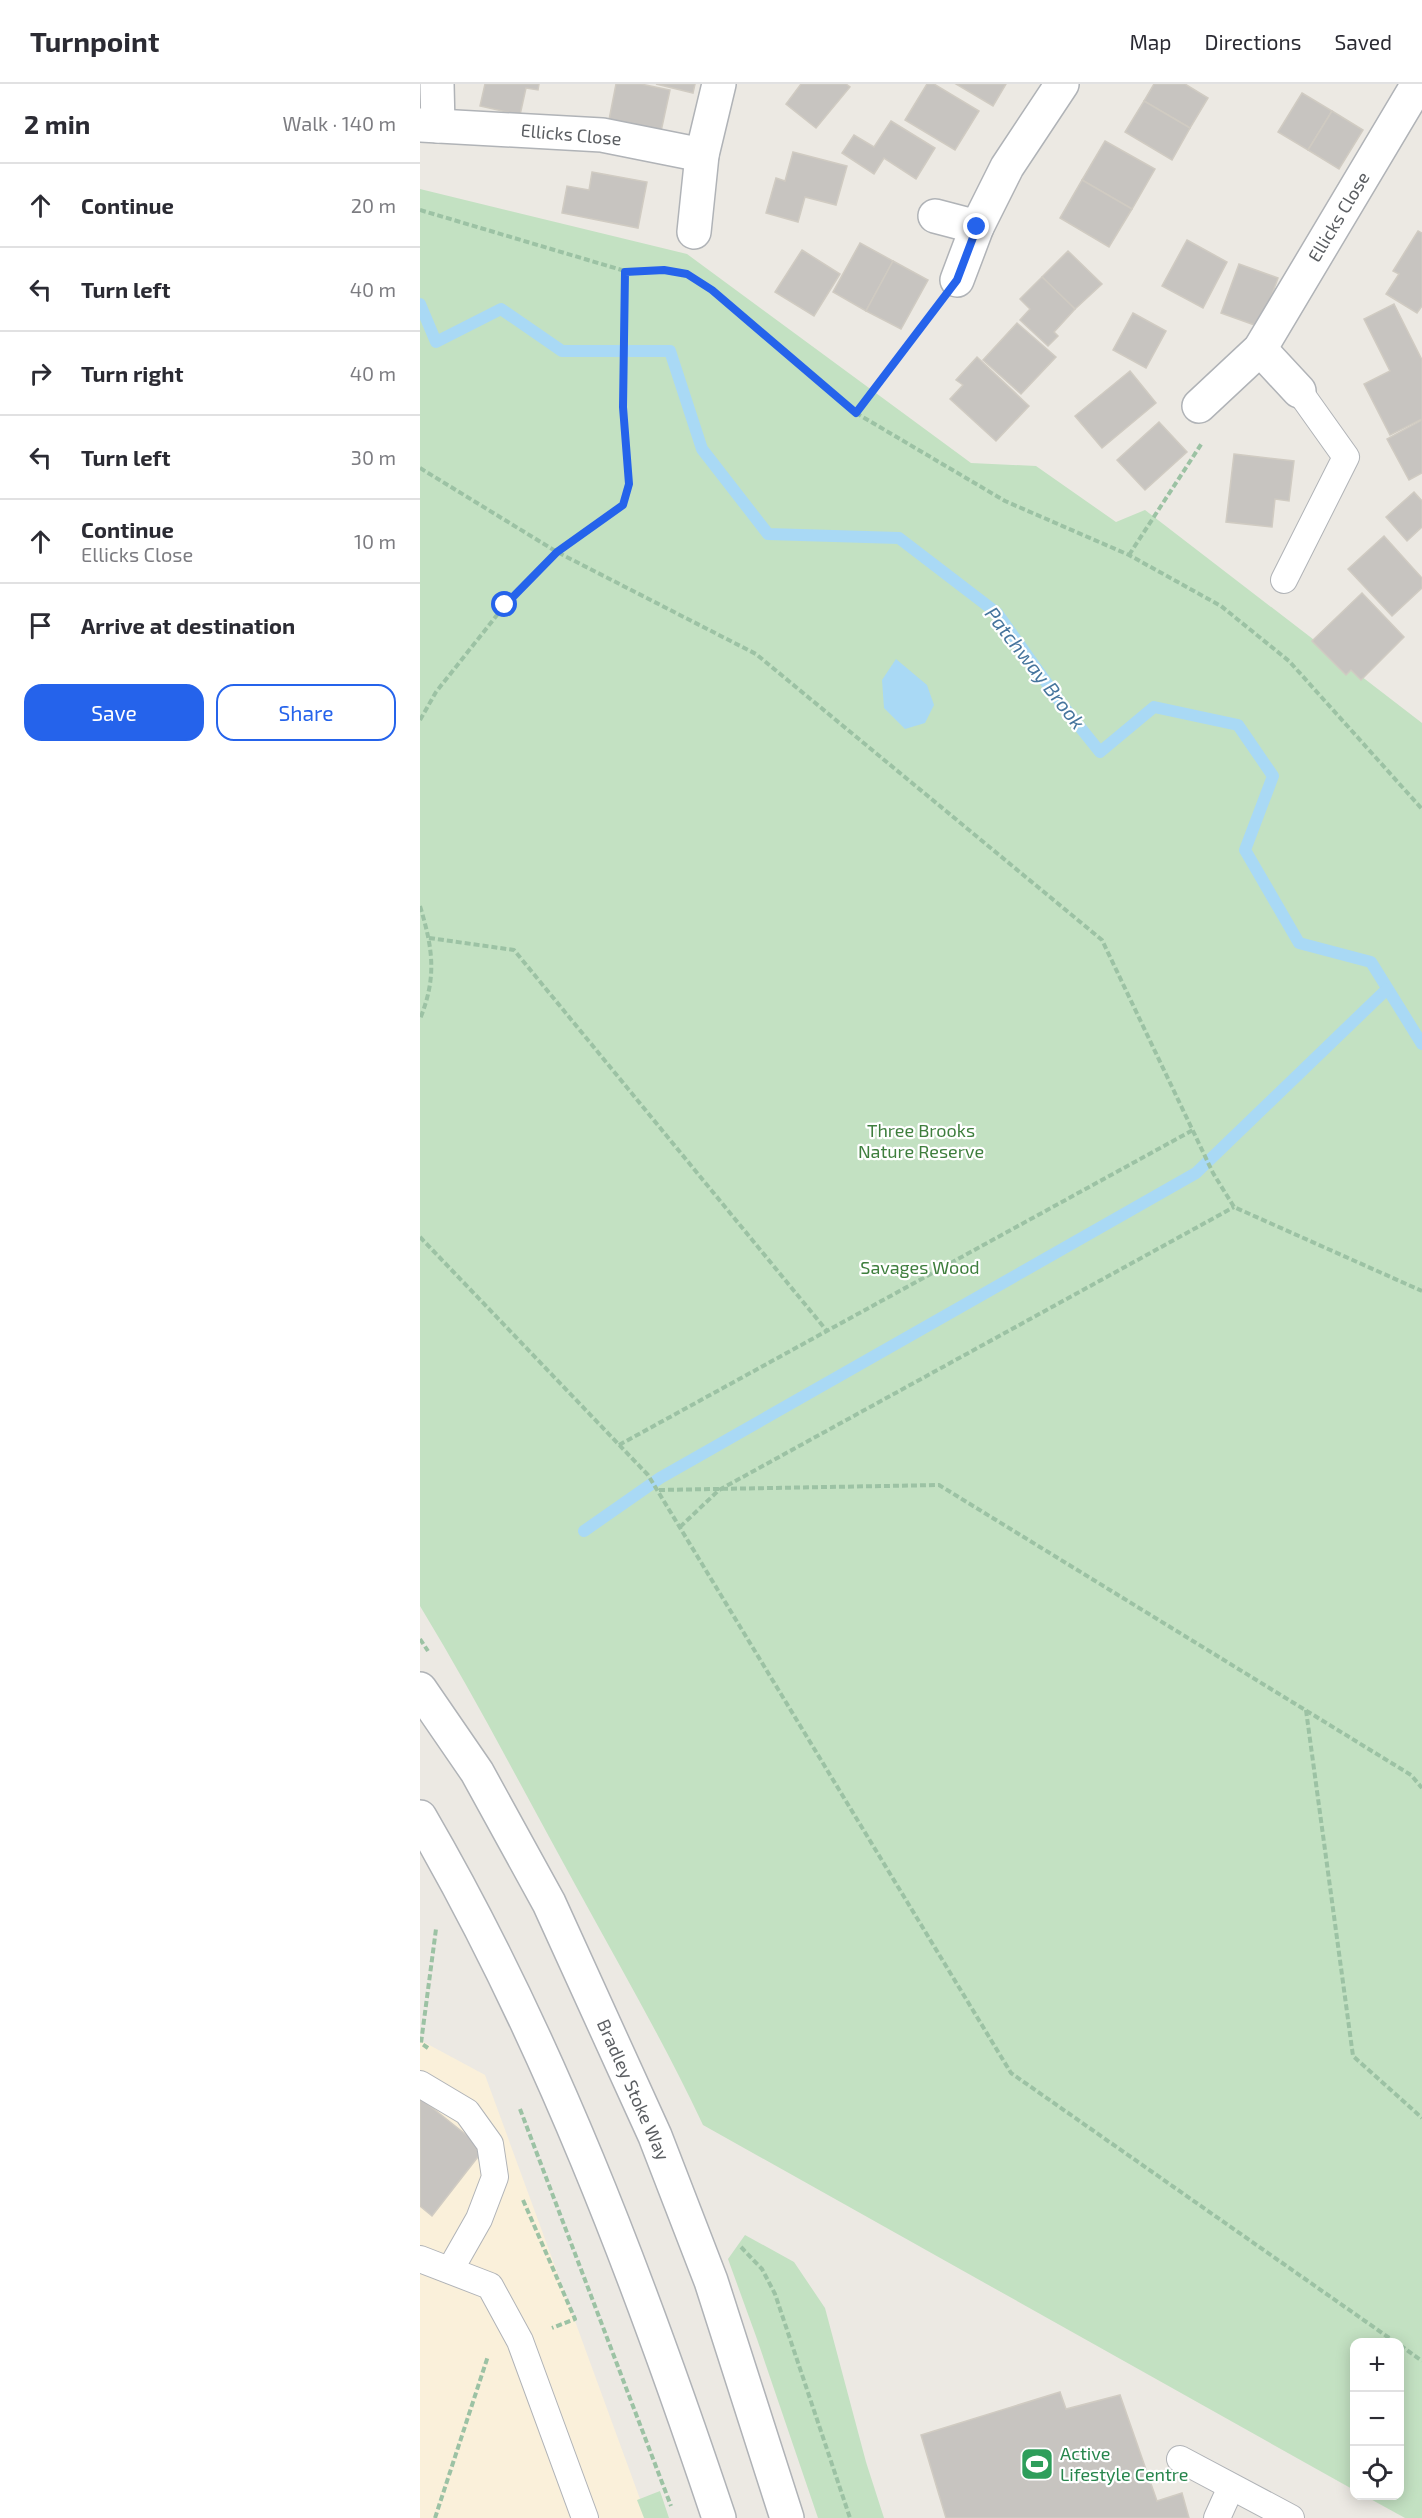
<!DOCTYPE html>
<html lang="en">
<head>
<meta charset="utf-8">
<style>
  body { margin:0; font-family:"Exo 2",sans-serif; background:#f2f2f3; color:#2b2b33 }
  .controls { position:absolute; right:18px; bottom:18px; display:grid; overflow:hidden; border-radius:12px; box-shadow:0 3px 15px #0003 }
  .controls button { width:54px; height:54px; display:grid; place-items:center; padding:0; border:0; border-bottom:2px solid #e1e1e2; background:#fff; color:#2b2b33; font:30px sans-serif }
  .stop { position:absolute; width:18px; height:18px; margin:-14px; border:4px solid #2563eb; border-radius:50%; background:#fff }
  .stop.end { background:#2563eb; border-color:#fff; box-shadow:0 2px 6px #0008 }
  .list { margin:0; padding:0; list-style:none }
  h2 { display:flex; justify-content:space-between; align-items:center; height:78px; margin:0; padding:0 24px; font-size:26px }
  h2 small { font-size:20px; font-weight:400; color:#7c7c81 }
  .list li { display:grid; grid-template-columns:39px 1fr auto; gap:18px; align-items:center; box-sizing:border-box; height:84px; padding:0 24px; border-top:2px solid #e1e1e2 }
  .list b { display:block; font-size:22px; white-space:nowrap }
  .list p { margin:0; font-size:20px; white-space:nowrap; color:#7c7c81 }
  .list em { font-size:20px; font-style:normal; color:#7c7c81 }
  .actions { display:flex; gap:12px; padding:18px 24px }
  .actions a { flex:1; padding:14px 0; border:2px solid #2563eb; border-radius:18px; text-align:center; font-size:21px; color:#2563eb }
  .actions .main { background:#2563eb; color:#fff }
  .icon { flex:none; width:33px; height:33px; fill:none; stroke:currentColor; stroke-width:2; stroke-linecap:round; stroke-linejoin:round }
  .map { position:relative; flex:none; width:1002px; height:2434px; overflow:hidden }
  header { display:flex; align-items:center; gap:36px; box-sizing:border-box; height:84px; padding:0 30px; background:#fff; border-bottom:2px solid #e1e1e2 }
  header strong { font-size:28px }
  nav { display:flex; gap:33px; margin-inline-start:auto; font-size:21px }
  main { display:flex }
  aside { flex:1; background:#fff }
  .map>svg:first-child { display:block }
  .commercial { fill:#faf0da }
  .green { fill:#c3e1c2 }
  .water { fill:#a9d9f5 }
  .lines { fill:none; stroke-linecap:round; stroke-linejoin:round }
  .stream { stroke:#a9d9f5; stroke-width:12 }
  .building { fill:#c7c4c0; stroke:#d0cbc2; stroke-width:1.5 }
  .service-casing { stroke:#b0b3b7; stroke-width:28 }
  .minor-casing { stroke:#b0b3b7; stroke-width:36 }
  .tertiary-casing { stroke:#b0b3b7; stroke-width:36 }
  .path { stroke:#9cc2a4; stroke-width:4; stroke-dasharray:6 3; stroke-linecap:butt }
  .service { stroke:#fff; stroke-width:26 }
  .minor { stroke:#fff; stroke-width:33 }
  .tertiary { stroke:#fff; stroke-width:33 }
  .route { stroke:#2563eb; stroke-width:8 }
  .labels { text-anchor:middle; stroke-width:4.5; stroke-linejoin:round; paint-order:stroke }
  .street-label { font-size:18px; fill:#5b5e62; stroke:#fff }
  .park-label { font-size:18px; fill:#3e7e3d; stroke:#fff }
  .leisure-label { font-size:18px; fill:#27864d; stroke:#fff; text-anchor:start }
  .water-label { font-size:20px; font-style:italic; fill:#46759d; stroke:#fff }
</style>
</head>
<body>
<header>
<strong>Turnpoint</strong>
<nav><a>Map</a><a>Directions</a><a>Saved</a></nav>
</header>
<main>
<aside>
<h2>2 min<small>Walk · 140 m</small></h2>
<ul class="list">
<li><svg class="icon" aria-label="ahead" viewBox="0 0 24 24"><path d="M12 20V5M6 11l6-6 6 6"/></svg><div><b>Continue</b></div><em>20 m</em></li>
<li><svg class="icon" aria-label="left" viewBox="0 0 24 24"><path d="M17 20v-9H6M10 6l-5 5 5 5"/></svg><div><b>Turn left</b></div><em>40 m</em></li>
<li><svg class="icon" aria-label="right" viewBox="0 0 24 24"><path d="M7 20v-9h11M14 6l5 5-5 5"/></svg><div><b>Turn right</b></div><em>40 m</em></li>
<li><svg class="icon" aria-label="left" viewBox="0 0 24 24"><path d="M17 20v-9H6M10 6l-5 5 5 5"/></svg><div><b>Turn left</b></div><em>30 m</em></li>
<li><svg class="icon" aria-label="ahead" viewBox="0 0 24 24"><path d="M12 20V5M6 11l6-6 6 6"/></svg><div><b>Continue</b><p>Ellicks Close</p></div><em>10 m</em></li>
<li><svg class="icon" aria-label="arrive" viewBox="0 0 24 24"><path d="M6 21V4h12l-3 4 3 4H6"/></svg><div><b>Arrive at destination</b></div></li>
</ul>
<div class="actions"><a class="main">Save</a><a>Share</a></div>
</aside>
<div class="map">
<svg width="1002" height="2434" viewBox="0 0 1002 2434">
  <rect width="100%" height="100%" fill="#ece9e3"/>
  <polygon class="commercial" points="0,1956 65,1991 227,2434 0,2434"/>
  <g class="green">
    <path d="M0,105L267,170L551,379L616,382L696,438L725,426L1002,639V2434H985L945,2412H980V2258H934V2406L283,2041C245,1960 200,1883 157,1804C105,1710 56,1614 0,1522Z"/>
    <polygon points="325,2151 374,2178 405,2224 446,2378 464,2434 398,2434 337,2255 308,2175"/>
    <polygon points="240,2407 249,2434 224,2434 217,2416"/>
  </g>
  <polygon class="water" points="476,575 507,601 514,621 505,639 485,645 464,624 462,596"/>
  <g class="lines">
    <g class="stream">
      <polyline points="0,220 16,258 81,225 142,267 250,267 282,365 348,450 479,454 577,529 643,622 680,668 734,623 818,641 853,692 825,766 879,859 951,878 1002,960"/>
      <polyline points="164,1447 240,1394 776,1089 967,905"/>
    </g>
  </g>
  <g class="building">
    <polygon points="65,0 119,0 118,6 106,4 100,31 60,22"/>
    <polygon points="196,0 221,0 250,6 240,52 188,41"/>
    <polygon points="236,0 275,0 273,9"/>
    <polygon points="381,0 426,0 430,3 396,44 366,20"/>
    <polygon points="507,0 514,0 559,27 535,66 485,36"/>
    <polygon points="536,0 586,0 573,22"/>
    <polygon points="734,0 765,0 788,14 770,44 724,17"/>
    <polygon points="882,9 912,27 888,66 858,48"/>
    <polygon points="724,17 770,44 752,76 705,48"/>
    <polygon points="912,27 943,46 919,85 888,66"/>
    <polygon points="471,37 515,64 496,95 464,74 454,90 422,69 434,51 454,63"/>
    <polygon points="685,57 735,85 712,125 662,96"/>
    <polygon points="373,68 427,82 416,121 385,113 378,138 346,129 356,94 365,97"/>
    <polygon points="172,88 227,98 218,144 142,129 147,102 169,106"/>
    <polygon points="662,96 712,125 689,163 640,134"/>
    <polygon points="998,147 1002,149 1002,222 997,229 966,210 979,190 973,187"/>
    <polygon points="767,156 807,178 783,224 742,202"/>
    <polygon points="440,159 473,177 446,227 413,208"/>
    <polygon points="382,166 420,190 394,232 355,208"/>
    <polygon points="648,167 682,200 655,225 622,193"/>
    <polygon points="473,177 508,196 481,245 446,227"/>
    <polygon points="819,180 858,194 840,243 801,229"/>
    <polygon points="622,193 655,225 634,248 638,252 628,262 600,236 610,225 600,215"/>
    <polygon points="974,220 1002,276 1002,335 970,351 944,300 970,287 944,235"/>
    <polygon points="713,229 746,247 726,284 693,266"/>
    <polygon points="597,239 636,273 601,310 563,276"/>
    <polygon points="557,273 609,322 576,357 530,315 543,301 536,296"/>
    <polygon points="710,287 736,319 682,364 655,332"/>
    <polygon points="1002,336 1002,389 989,396 967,355"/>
    <polygon points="739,338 767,368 725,406 697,376"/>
    <polygon points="814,370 874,377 869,417 855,415 852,443 806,438"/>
    <polygon points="994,408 1002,417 1002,443 987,457 966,433"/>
    <polygon points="964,452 1002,494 1002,504 972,532 928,485"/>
    <polygon points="942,509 984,553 941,596 931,586 926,591 892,557"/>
    <polygon points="0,2014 64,2065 12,2132 0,2122"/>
    <polygon points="640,2308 646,2325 700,2311 737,2417 762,2409 769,2434 526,2434 501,2351"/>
  </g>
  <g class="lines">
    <g class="service-casing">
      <g id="service">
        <polyline points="864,496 926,373 879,307"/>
        <polyline points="0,2000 47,2028 70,2060 75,2093 59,2135 30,2186"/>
        <polyline points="0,2175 70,2202 100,2257 165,2434"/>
        <polyline points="760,2375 871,2434"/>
        <polyline points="797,2434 811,2403"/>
      </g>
    </g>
    <g class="minor-casing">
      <g id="minor">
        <polyline points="17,0 18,42"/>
        <polyline points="0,41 182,51 282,71"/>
        <polyline points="515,132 557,143"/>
        <polyline points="274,148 282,71 299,0"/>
        <polyline points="537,196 557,143 587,83 642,0"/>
        <polyline points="840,265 879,307"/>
        <polyline points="779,322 840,265 998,0"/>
      </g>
    </g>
    <g class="tertiary-casing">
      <g id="tertiary">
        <polyline points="0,1605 57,1688 129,1819 235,2052 291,2197 367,2434"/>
        <path d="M0,1733C127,1951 219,2195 299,2434"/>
      </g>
    </g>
    <g class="path">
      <polyline points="0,126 205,187 244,186 267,190 292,206 436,329 585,417 709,471 801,522 869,577 1002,725"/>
      <polyline points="436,329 515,225"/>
      <polyline points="0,384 137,468 336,570 682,856 793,1089 814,1123 1002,1207"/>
      <polyline points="709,471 782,359"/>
      <polyline points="0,636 16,608 85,521 137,468 203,421 209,400 203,323 205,187"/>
      <path d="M0,822C13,865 17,893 0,935"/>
      <polyline points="9,854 94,866 407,1247"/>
      <polyline points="0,1153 228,1391 591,1989 975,2258"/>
      <polyline points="199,1361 773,1046"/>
      <polyline points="239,1406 519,1401 991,1691 1002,1704"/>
      <polyline points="260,1443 299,1406 814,1123"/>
      <polyline points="0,1555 8,1567"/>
      <polyline points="886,1626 933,1972 1002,2034"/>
      <polyline points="8,1964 1,1959 16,1845"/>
      <polyline points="100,2025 251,2422"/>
      <polyline points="103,2116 155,2235 132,2244"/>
      <polyline points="321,2163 342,2185 355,2210 430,2434"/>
      <polyline points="980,2261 1002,2277"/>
      <polyline points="15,2434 68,2272"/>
    </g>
    <use href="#service" class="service"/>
    <use href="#minor" class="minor"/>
    <use href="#tertiary" class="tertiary"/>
  </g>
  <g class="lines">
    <polyline class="route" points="85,521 137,468 203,421 209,400 203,323 205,188 244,186 267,190 292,206 436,329 537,196 557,143"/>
  </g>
  <defs>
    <g id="stadium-square" transform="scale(1.725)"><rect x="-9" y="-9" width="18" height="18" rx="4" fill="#2e9e5b" stroke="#fff"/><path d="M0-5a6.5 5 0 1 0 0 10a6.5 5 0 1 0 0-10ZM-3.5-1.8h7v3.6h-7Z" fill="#fff"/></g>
  </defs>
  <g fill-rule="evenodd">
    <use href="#stadium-square" x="617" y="2380"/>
  </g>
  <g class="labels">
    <g class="street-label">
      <text transform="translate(151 51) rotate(5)" y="6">Ellicks Close</text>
      <text transform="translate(919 133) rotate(-59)" y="6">Ellicks Close</text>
      <text transform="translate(213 2006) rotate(66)" y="6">Bradley Stoke Way</text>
    </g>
    <g class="park-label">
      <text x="501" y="1053">Three Brooks<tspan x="501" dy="21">Nature Reserve</tspan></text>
      <text x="500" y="1190">Savages Wood</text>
    </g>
    <g class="leisure-label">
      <text x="640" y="2376">Active<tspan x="640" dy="21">Lifestyle Centre</tspan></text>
    </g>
    <g class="water-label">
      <text transform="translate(615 584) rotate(52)" y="7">Patchway Brook</text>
    </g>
  </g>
</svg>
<div class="controls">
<button>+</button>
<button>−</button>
<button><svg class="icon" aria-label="locate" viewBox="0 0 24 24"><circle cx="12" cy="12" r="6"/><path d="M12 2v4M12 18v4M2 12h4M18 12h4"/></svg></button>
</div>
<div class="stop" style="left:85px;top:521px"></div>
<div class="stop end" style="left:557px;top:143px"></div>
</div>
</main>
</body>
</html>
